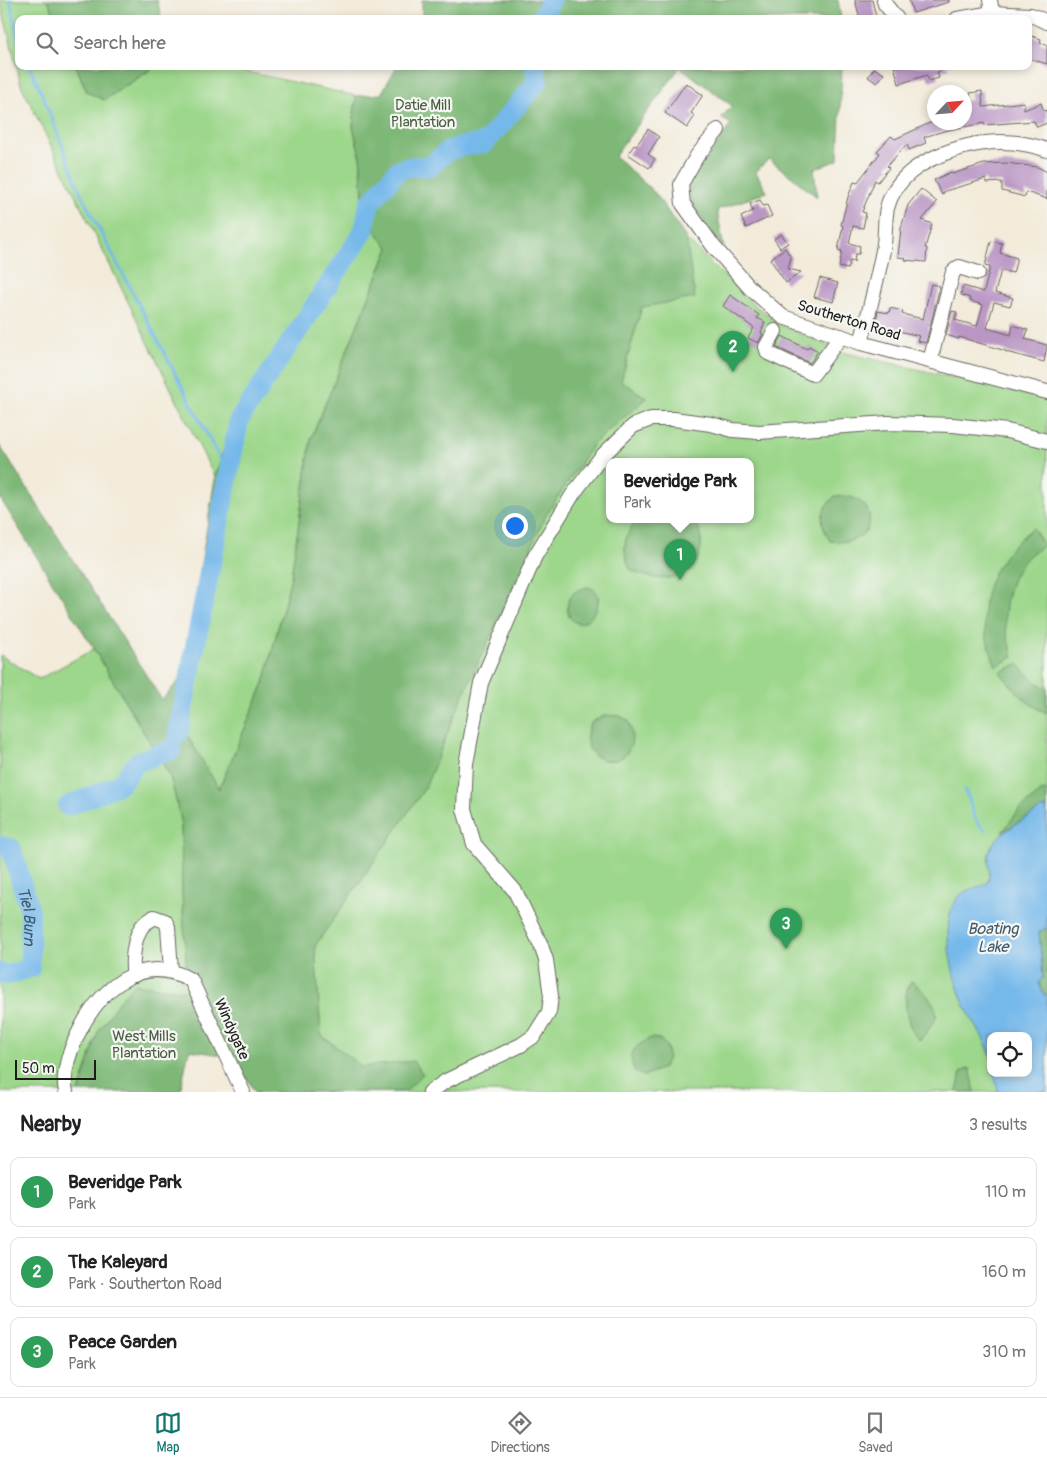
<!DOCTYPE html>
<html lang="en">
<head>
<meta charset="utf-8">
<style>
  body { margin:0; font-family:Pangolin,sans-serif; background:#f6f6f6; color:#202124 }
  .controls { position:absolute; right:15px; bottom:15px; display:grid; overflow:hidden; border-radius:10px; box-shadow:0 2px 8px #0003 }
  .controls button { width:45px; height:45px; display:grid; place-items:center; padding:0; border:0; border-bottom:1px solid #e0e0e0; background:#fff; color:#202124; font:25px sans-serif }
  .compass { position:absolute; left:927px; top:85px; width:45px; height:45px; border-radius:50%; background:#fff; box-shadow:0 2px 8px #0003; rotate:64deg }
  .scale { position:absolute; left:15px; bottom:12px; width:81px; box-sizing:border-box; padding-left:5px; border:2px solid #1c1c1c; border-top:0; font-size:14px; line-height:18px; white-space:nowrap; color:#1c1c1c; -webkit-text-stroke:4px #f6f6f2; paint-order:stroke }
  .you { position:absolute; left:514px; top:525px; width:18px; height:18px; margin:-12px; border:4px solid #fff; border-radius:50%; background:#1a73e8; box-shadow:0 0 0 8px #1a73e833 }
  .badge { display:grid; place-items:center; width:32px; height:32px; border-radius:50%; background:#0f766e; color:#fff; font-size:16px; font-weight:700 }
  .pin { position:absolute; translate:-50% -41px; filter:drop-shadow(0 1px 2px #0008) }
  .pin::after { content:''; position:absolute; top:26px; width:18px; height:15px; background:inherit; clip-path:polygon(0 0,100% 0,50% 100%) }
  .popup { position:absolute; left:606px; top:458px; width:148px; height:65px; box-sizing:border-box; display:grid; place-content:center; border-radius:10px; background:#fff; filter:drop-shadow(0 1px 4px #0005); font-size:16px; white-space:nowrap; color:#757577 }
  .popup b { font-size:19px; color:#202124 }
  .popup::after { content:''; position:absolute; left:50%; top:100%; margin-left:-10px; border:10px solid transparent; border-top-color:#fff }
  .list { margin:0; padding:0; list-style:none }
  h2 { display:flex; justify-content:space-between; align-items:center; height:65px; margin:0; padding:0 20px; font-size:21px }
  h2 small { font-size:16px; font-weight:400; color:#757577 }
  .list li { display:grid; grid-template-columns:32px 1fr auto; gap:15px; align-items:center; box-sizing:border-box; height:70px; margin:0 10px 10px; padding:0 10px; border:1px solid #e0e0e0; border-radius:10px }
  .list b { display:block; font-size:19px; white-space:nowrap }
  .list p { margin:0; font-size:16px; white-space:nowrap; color:#757577 }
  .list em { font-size:16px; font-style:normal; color:#757577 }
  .icon { flex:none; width:28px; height:28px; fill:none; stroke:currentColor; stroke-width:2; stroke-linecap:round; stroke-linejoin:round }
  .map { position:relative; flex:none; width:1047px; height:1092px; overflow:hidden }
  .search { position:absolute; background:#fff; box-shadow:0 2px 8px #0003; left:15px; right:15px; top:15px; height:55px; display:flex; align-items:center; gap:12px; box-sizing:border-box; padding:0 18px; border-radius:10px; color:#757577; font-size:19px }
  .sheet { height:305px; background:#fff }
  nav { display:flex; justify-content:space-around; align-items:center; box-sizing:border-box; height:70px; border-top:1px solid #e0e0e0; background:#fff; font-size:14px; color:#757577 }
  nav a { display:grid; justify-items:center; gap:2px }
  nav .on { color:#0f766e }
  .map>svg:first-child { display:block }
  .green { fill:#9dd78b; stroke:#5c7a54; fill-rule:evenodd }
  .forest { fill:#7eb877; stroke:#4d6a4a; fill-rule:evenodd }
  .water { fill:#75b8ea; stroke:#486a83 }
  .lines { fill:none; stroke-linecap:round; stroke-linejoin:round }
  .stream { stroke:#75b8ea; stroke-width:3 }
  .river { stroke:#75b8ea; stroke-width:20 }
  .building { fill:#ba96c5 }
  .minor-casing { stroke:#67645e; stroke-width:16 }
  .minor { stroke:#fff; stroke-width:14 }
  .labels { text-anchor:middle; stroke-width:4.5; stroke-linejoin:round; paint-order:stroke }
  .park-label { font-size:15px; fill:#495d43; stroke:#f6f6f2 }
  .street-label { font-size:15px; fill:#1c1c1c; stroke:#f6f6f2 }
  .water-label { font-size:16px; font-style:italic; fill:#405a6e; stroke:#f6f6f2 }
</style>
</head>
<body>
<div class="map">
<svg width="1047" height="1092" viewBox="0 0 1047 1092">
  <rect width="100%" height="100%" fill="#f6f6f2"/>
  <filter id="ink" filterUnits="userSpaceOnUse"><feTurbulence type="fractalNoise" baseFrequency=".02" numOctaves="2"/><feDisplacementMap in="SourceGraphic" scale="10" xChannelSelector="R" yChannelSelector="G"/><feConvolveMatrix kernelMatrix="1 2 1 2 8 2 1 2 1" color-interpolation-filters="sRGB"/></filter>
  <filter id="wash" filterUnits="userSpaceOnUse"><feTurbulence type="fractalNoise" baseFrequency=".0096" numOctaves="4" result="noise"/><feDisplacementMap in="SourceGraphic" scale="20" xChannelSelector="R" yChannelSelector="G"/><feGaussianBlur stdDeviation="1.12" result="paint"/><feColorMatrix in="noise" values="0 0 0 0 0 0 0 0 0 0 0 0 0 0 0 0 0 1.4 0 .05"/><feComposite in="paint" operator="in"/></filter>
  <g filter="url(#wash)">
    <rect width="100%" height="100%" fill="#f3ebda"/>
    <g class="green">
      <polygon points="0,0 48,0 56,19 19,19 19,66 76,66 87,92 104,100 156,66 221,66 356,96 353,127 360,155 363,196 355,235 236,410 215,478 21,85"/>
      <path d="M522,175L655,193L686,239L753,304L781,325L842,352L1047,399V1092H255ZM610,461H750V519H610ZM991,1036H1028V1073H991Z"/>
      <polygon points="372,227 389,248 311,439 291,577 264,683 219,789 187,736 226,509 246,421"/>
      <polygon points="94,649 170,776 181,820 182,893 188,991 98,1032 79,1092 0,1092 0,655 39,679"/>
    </g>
    <g class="forest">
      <polygon points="48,0 157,0 162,19 56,19"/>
      <polygon points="422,0 838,0 841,19 422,19"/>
      <polygon points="76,66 156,66 104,100 87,92"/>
      <path d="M397,66H842L838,160L814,169L817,197L769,159L756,172L767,192L717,210L724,249L691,204L688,186L731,124L721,118L732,106L680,67L615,156L655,193L686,238L695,298L642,307L621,381L647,398L593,444L546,515L462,698L425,788L315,946L321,1035L362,1067L413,1061L423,1074L405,1092H255L231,1052L221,1055L189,1050L181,1088L178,1092H79L98,1032L119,1001L134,984L188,991L182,893L181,820L170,776L94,649L0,498V446L162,700L183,676L215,478L236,410L355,235L363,196L360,155L353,127L356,96L381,94ZM372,227L389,248L311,439L291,577L264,683L219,789L187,735L226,509L246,421Z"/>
      <path d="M835,496C882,492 882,549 830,541C819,522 819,512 835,496Z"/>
      <path d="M637,519H693C700,528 702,535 701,547C697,582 654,585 630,569C621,549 624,536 637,519Z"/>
      <path d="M1033,528L1044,545C1038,549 1032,553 1028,557C1009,575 1003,606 1006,630C1007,639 1011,648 1013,657L996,666C971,609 986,565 1033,528Z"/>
      <path d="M587,587C611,591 592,626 577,623C567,621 565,605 570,597C574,591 581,589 587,587Z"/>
      <path d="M1018,664L1035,681L1047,689V713C1028,706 1012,688 1000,672Z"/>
      <path d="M606,715L620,716L629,721C646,771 584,771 587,736C587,732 589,725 592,722C596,719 602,717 606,715Z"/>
      <polygon points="1042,791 1047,792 1047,808 1041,810 1002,832 1019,810"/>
      <polygon points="1047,928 1047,995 1044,995 1039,983 1043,977 1039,932"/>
      <path d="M912,981C921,989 942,1006 935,1020C931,1027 925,1034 920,1040C907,1033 900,991 912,981Z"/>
      <path d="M651,1038L660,1039L667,1047L668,1058L663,1068L644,1076L635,1072C626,1054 634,1046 651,1038Z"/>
      <polygon points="970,1068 975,1092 957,1092 961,1072"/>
    </g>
    <path class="water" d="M1047,808V928L1039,932L1043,977L1039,983L1044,995H1047V1092H998L994,1073H1028V1036H991V1058C987,1040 973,1023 965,1006C953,980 937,920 959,896C966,889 978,887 987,884C992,870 987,866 989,853C992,834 1026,819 1041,809Z"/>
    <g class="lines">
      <g class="stream">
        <polyline points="10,0 19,42"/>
        <polyline points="29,66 43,96 82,196 229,476"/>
        <path d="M964,790C976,806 967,815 985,830"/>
      </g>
      <g class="river">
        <polyline points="541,19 551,0"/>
        <path d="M178,734L239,420L364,231L369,204L398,170L413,166L430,167C450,146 457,146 485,143L538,81L534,66"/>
        <polyline points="68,806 120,784 137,762 171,750"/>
        <path id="s1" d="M0,846L11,848L30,911V968L8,975L0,973"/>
      </g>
    </g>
    <g id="blocks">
      <g class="building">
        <polygon points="855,0 872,0 876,17 874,17 874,19 860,19"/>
        <polygon points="909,0 949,0 949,2 913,13"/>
        <polygon points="1028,35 1041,39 1040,43 1047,45 1047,64 1028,58"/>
        <polygon points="894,66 949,66 949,69 937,72 939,78 929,81 927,75 899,84"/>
        <polygon points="874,68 884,74 877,83 868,77"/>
        <polygon points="686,83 703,95 691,113 695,116 687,128 665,113"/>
        <polygon points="982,91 983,107 1024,102 1024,110 1041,103 1044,111 1047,110 1047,123 1037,127 1034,121 984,125 984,123 944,131 924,137 926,143 909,150 907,144 887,166 889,168 878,182 875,180 862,212 866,213 863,228 853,226 849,243 860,246 859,254 855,254 854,262 850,261 848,269 839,267 842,251 838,250 843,226 841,225 848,197 854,182 857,183 880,153 877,151 891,136 895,139 932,122 964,122 964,101 971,100 970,93"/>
        <polygon points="648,129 659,137 648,154 655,159 649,168 628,154 634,145 636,146"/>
        <polygon points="1006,163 1038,167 1047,172 1047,199 1026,192 1025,197 1002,191 1002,182 986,183 986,179 945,191 942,195 934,180 951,172 952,174 984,164"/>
        <polygon points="921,189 937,202 922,220 932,224 925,248 927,248 926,262 905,260 906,258 898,257 901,228 908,205"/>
        <polygon points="760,200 763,206 767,205 772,216 746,228 741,217 753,211 750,204"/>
        <polygon points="781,234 788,243 780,248 774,239"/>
        <polygon points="991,241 1002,243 1000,253 1017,258 1013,273 1001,270 995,293 1013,298 1010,306 994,302 987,328 1011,335 1013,325 1028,330 1025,339 1047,345 1044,362 1006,352 1006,351 959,337 959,339 946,335 952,311 957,312 955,320 977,326 983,305 970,301 970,298 961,295 963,286 984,292 990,267 985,266"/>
        <polygon points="785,248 791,257 788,269 801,272 786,283 770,259"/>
        <polygon points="820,278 838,283 833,302 814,297"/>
        <polygon points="931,284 940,286 926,343 917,341 919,336 875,325 878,311 889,313 890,308 903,311 902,314 923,319"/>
        <polygon points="730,295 759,315 757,318 765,322 761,333 763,334 758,343 748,338 754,328 723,306"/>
        <polygon points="782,336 807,349 809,346 818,351 810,363 776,347"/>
        <polygon points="740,343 748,347 742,358 734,354"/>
      </g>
    </g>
  </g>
  <g filter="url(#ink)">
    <use href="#blocks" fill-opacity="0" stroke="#67645e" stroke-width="1"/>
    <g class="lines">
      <g class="minor-casing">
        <g id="minor">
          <polyline points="884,0 885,4 897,19"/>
          <polyline points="990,0 992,13"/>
          <polyline points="957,19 992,13 1031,15 1047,22"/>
          <polyline points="718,130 697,156 681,184 683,204 714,247 750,288 783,317 861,343 1047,392"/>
          <polyline points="775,331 766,347 768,353 813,374 841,336"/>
          <path d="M861,343C869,312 877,281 883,250C886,236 884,222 887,208C896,173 929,157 960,148C988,140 1019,140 1047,150"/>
          <polyline points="930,361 953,272 959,267 978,273"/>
          <path d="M134,975C131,962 134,934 144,924C147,922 151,920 154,917L165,921L168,927L171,971"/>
          <path d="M66,1092C62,1074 69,1053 77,1036C98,991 140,951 191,980L243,1092"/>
          <polyline points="430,1092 446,1081 521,1045 534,1036 549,1012 551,996 546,960 540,943 515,891 474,844 464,809 466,764 481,683 535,556 573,494 602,456 633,426 651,419 674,419 711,424 733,430 759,432 888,423 953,425 1007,431 1047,441"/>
        </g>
      </g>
      <use href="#minor" class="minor"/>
    </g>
  </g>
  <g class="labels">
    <g class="park-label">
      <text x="423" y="110">Datie Mill<tspan x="423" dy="17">Plantation</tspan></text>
      <text x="144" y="1041">West Mills<tspan x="144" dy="17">Plantation</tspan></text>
    </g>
    <g class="street-label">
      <text transform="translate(849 320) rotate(17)" y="5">Southerton Road</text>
      <text transform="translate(232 1029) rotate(66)" y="5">Windygate</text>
    </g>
    <g class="water-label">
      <text dy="6" stroke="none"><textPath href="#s1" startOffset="82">Tiel Burn</textPath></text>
      <text x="993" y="934">Boating<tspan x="993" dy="18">Lake</tspan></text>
    </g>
  </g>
</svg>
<div class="controls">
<button><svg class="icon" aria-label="locate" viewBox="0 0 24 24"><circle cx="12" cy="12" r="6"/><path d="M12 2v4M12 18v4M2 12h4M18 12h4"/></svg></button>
</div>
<svg class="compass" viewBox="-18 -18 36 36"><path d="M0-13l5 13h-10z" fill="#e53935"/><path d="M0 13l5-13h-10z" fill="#757577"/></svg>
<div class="scale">50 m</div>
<div class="you"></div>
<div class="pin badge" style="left:680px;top:580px;background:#2e9e5b">1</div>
<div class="popup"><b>Beveridge Park</b>Park</div>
<div class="pin badge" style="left:733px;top:372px;background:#2e9e5b">2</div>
<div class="pin badge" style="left:786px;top:949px;background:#2e9e5b">3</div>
<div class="search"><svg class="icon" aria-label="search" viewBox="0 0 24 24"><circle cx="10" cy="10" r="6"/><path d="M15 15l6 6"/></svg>Search here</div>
</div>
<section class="sheet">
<h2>Nearby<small>3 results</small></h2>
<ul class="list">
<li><span class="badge" style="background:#2e9e5b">1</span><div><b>Beveridge Park</b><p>Park</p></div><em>110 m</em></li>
<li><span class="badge" style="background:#2e9e5b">2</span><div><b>The Kaleyard</b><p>Park · Southerton Road</p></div><em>160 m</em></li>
<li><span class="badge" style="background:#2e9e5b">3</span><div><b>Peace Garden</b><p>Park</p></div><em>310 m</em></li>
</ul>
</section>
<nav>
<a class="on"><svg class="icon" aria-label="map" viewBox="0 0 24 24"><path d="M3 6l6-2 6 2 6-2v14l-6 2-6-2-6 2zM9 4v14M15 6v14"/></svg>Map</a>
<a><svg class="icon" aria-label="directions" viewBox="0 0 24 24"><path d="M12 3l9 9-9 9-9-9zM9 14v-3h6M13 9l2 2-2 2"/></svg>Directions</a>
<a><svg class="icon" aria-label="saved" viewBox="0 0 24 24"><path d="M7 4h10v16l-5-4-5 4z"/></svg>Saved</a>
</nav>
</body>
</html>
